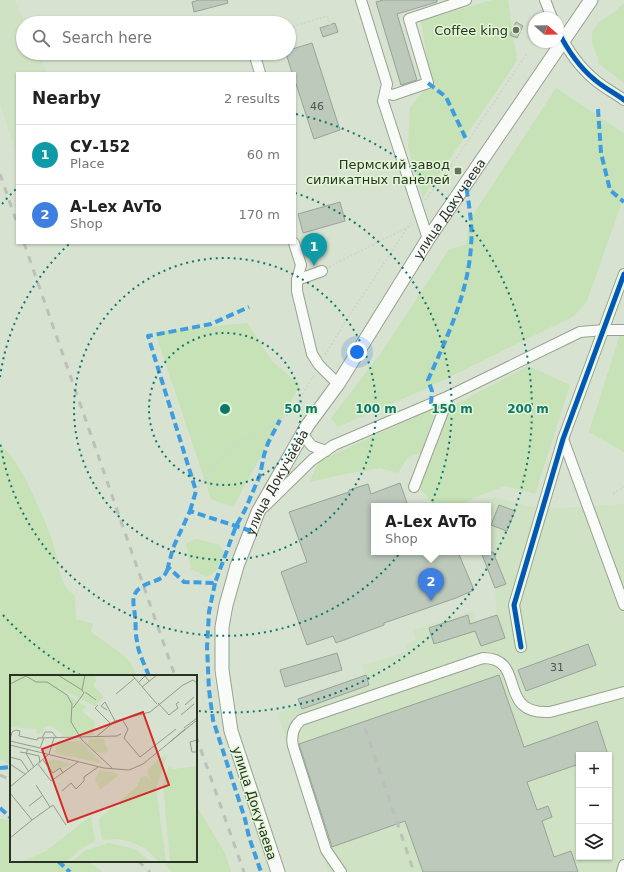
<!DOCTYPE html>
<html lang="en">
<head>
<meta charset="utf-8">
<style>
  body { margin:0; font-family:"DejaVu Sans",sans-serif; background:#f2f2f2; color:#222 }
  .controls { position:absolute; right:12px; bottom:12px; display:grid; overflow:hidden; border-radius:0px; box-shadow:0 1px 3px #0004 }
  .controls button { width:36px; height:36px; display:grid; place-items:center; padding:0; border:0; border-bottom:1px solid #e0e0e0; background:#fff; color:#222; font:20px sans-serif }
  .compass { position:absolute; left:528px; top:12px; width:36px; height:36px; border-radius:50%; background:#fff; box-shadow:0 1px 3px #0004; rotate:110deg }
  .you { position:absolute; left:357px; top:352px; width:14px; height:14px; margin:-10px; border:3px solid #fff; border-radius:50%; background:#1a73e8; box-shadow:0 0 0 6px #1a73e833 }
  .badge { display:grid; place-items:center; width:26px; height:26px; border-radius:50%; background:#677061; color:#fff; font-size:13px; font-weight:700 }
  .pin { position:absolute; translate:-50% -33px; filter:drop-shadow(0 1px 2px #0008) }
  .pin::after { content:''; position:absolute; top:21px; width:14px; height:12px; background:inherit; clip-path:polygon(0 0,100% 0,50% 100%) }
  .popup { position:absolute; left:371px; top:503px; width:120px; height:52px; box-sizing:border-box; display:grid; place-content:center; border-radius:0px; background:#fff; filter:drop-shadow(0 1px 3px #0005); font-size:13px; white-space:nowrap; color:#767676 }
  .popup b { font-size:15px; color:#222 }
  .popup::after { content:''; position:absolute; left:50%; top:100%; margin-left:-8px; border:8px solid transparent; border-top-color:#fff }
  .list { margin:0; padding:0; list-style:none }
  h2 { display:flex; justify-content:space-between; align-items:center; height:52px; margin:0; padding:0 16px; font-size:17px }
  h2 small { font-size:13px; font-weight:400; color:#767676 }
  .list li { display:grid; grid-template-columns:26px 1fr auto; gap:12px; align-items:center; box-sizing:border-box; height:60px; padding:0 16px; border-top:1px solid #e0e0e0 }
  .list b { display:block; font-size:15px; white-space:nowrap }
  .list p { margin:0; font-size:13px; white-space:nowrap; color:#767676 }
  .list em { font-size:13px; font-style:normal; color:#767676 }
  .icon { flex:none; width:22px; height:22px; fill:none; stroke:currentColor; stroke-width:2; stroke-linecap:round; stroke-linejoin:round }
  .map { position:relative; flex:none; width:624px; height:872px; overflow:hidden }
  .search { position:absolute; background:#fff; box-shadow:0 1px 3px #0004; left:16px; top:16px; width:280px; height:44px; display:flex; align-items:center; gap:10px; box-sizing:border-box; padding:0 14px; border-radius:22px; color:#767676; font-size:15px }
  .panel { position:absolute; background:#fff; box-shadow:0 1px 3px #0004; left:16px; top:72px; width:280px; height:172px; border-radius:0px }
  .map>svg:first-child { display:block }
  .built { fill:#cfe3c4; fill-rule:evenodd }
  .green { fill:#c6e2b6 }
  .building { fill:#bcc9bb; stroke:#98a397 }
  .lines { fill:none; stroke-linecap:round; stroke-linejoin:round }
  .minor-casing { stroke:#98a192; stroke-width:12 }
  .major-casing { stroke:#98a192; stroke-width:15 }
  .path { stroke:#d1d5ce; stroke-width:2; stroke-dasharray:2 2; stroke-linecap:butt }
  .minor { stroke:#f9fbf8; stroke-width:10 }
  .major { stroke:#f9fbf8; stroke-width:13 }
  .rail { stroke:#bcbfba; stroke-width:3; stroke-dasharray:7 7; stroke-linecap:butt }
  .quiet { stroke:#3d9de0; stroke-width:4; stroke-dasharray:8 4; stroke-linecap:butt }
  .cycleway-casing { stroke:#e2f8d5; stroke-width:8 }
  .cycleway { stroke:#0057b8; stroke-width:5 }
  .ring { fill:none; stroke:#0f766e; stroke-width:2; stroke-dasharray:2 4 }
  .poi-dot { fill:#677061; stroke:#e2f8d5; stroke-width:1.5 }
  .labels { text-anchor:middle; stroke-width:3; stroke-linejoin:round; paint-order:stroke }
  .number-label { font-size:11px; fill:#4e584a }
  .poi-label { font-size:13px; fill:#2a3225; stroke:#e2f8d5; text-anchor:end }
  .street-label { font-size:13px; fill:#2a3225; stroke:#e2f8d5 }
  .inset-road { fill:none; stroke:#929c8c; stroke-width:1 }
  .view { fill:#d62828; fill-opacity:0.15; stroke:#d62828; stroke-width:2 }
  .inset-edge { fill:none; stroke:#2a3225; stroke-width:2 }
  .centre { fill:#0f766e; stroke:#e2f8d5; stroke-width:2 }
  .ring-label { font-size:12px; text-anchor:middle; font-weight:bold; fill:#0f766e; stroke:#e2f8d5; stroke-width:3; stroke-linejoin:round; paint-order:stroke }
</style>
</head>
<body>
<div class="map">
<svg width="624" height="872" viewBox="0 0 624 872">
  <rect width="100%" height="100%" fill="#d7e3d0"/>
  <g class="built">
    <polygon points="0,0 15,0 25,23 23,23 23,53 38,53 47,73 17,73 17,159 0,103"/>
    <path d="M495,497L541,509L624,504V872H328L277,713L300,704L302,709L369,685L362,665L407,652L405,644L416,640L413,630L472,611L476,622L497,615L495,588L506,583L488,538V506L475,505ZM579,755H609V857H579Z"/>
  </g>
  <g class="green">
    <polygon points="492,0 508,0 517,61 423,198 408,147 410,107 431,82 421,21"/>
    <path d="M624,3V83L598,63L599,59C580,21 604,25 624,3Z"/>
    <polygon points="556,88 624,133 624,196 587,301 574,316 425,389 338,427 331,418 381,353 449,249 466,245 470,219"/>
    <polygon points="624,322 624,452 589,432"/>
    <polygon points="248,323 272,361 300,385 233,507 211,499 155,332"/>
    <polygon points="528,366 570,385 535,494 505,486 478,496 457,506 434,505 421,490 420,476 433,456 444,419 453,406"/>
    <polygon points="437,407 421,453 408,457 398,473 380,468 345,474 309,482 319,461"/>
    <path d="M0,447C17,450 49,529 54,547C60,567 58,583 75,596L76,619L93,624L91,632L122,654L131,663L137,676H11V765L0,759Z"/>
    <polygon points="196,539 218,544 224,551 217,570 207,577 191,569 186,543"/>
    <polygon points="196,805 225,853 231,872 172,872 162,861 196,861"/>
    <polygon points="0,819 11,820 11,861 87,861 103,872 0,872"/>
  </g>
  <g class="building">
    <polygon points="199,0 227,0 228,3 194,12 192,2"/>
    <polygon points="383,0 437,0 437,2 397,14 417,80 401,85 376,2"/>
    <polygon points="516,22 523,26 517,38 510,35"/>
    <polygon points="335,23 338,32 323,37 320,28"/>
    <polygon points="312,43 340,130 314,139 295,81 295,73 292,73 286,53 289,53 289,50"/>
    <polygon points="340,202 345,221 303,233 298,214"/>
    <polygon points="400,483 408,506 374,506 374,552 458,552 474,590 456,598 384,623 384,625 336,643 333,636 307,645 281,572 307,562 289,512 349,492 349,490 368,484 371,494"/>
    <polygon points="499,505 515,511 507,531 491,525"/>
    <polygon points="481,552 493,552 506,584 495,588"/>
    <polygon points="468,615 470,624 497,615 505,638 481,646 475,631 434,644 429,628"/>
    <polygon points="588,644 596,665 526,691 518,670"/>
    <polygon points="337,653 342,670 285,687 280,670"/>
    <polygon points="366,675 369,685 302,709 298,699"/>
    <polygon points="499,675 524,747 597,721 608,755 579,755 579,764 527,782 537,810 548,806 552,817 542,821 554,857 571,851 578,872 423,872 405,821 332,847 299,744"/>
  </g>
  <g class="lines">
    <g class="minor-casing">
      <g id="minor">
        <polyline points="361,0 387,84 383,101 428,239"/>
        <polyline points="545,0 552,18"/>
        <path d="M558,31C567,49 579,67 595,80C604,88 615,93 624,100"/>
        <polyline points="254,53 260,73"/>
        <polyline points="385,93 393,95 428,83 409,19 466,0"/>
        <polyline points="294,243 301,265 297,280 297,291 312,354 319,365 338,384"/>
        <polyline points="297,280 322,271"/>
        <polyline points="302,434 312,446 326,451"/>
        <polyline points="563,439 624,605"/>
        <polyline points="414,487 449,396"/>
        <polyline points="264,507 312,460 334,445 449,396 580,332 604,330 624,330"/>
        <polyline points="521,647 514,605 563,439 624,274"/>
        <path d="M341,872L326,850L293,746C291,736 293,727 301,720L483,658C528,658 495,715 550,712L624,692"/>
        <polyline points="622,872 624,865"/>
      </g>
    </g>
    <g class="major-casing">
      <g id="major">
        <path id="s1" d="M278,872L231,731L222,670V627L226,605L237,566L258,512L307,426L338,384L428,239L591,0"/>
      </g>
    </g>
    <g class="path">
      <polyline points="289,28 327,16 330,25"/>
      <polyline points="451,166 458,171"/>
      <polyline points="425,200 451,166 528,52"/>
      <polyline points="329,267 408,227 412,221"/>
      <polyline points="325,355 349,316 408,227"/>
      <polyline points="196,491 233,444 265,430 293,411 315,373"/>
      <polyline points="613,494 624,487"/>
    </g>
    <use href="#minor" class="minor"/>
    <use href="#major" class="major"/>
    <g class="rail">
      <polyline points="0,174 17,223"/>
      <polyline points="24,243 175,676"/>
      <polyline points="365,728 414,872"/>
      <polyline points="196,736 244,872"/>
      <polyline points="0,775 11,780"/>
      <polyline points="138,861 150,872"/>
    </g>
    <g class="quiet">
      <polyline points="428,83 446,97 467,141"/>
      <polyline points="598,109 601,153 610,190 624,202"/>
      <path d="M431,404L432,391L428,380C447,337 468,294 471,246C473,226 469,206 466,185"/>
      <polyline points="190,511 196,491 148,336 211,324 249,307"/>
      <polyline points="251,531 190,511 173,548 168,567 184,582 215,583 236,526 245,510 260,475 264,455 268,443 280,420"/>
      <polyline points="215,583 209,612 207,647 209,690 213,720 245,819 249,837 261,872"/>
      <path d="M149,676C145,665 138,653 137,641C135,633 136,624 135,616C134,606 130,595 140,588C151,579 165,583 168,567"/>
      <polyline points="0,768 11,767"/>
      <polyline points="0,808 11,818"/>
      <polyline points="58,861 70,872"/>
    </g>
    <g class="cycleway-casing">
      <g id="cycleway">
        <path d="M558,31C567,49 579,67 595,80C604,88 615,93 624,100"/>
        <polyline points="521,647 514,605 563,439 624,274"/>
      </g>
    </g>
    <use href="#cycleway" class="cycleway"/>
  </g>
  <g class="ring">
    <circle cx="225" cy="409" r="76"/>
    <circle cx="225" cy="409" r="151"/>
    <path d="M0 377A227 227 0 0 1 69 244M295 193A227 227 0 1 1 0 441"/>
    <path d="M80 675A303 303 0 0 1 2 614M2 204A303 303 0 0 1 16 189M296 114A303 303 0 0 1 199 711"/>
  </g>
  <g class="poi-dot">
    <circle cx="516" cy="30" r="4"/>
    <rect x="454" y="167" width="8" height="8" rx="2"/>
  </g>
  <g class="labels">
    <g class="number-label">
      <text x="317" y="110">46</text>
      <text x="557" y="671">31</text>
    </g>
    <g class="poi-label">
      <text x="508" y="35">Coffee king</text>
      <text x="450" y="169">Пермский завод<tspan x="450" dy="15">силикатных панелей</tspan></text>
    </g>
    <g class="street-label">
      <text dy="5" stroke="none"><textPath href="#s1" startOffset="733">улица Докучаева</textPath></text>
      <text dy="5" stroke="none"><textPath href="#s1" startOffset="409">улица Докучаева</textPath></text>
      <text transform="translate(255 803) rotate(72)" y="5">улица Докучаева</text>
    </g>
  </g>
  <g transform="translate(10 675)">
    <rect width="187" height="187" fill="#d7e3d0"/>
    <path d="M0,0H85L86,6L83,10L94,22L85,31L45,11L76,32L72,36L85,47L83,60L55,61L41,51H35L33,57L29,59H26L27,54L0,52ZM93,63L98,75L95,78L86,77L78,70L79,64ZM48,66H70L93,89L45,78ZM157,80L146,114L156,187H149L136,174L124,168L109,164L92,165L89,144L104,131L110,132V126L127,111L131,102L136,101L141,107L137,96L148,84ZM43,84L63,89L43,97L36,88ZM159,90L163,94L187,91V187H160L153,110ZM90,95L107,98V101L90,115L85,104ZM81,141L85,166L69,175L56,187H11L36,176ZM99,168L125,174L141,187H61L76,175Z" fill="#c6e2b6"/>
    <path class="inset-road" d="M48,0L72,15M122,0L147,29M128,8L135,1L139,6M0,9L16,1L26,7H37L57,20L62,29L61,47L72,65L102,93M132,12L147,0M75,17L86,25M106,19L125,3M148,28L159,40L168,33L166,29L169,27M88,30L85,33L101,49M175,30L184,22M63,33L74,18L72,15L75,0M97,35L91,31L95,27L105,46M171,40L184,29M112,44L118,54L114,63L130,82L166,54M174,53L187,43M86,62L105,46L140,37L173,10L183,5L187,8M32,63L35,57H42L47,63M0,64L2,57L6,55L10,56L9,61L27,65L28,63L107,61L111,59M187,65L180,67L182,77H187M0,66L30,73L34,63M160,67L175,54M0,70L94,93L119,95L133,89L187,45M18,74L16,78L29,81L30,88M10,77L16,78L24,92M0,82L11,85L19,97M33,85L43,98L50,93L53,98M0,89L15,99M28,89L41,106L68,87M26,110L40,132M0,112L39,79L44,63M52,116L61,108L66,114L74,106V102L88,92M0,118L22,145L0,163M19,131L32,121M22,145L43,130L56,150"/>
    <path class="view" d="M133,37L159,110L58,147L32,74Z"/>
    <rect width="187" height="187" class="inset-edge"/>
  </g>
  <circle cx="225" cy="409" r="6" class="centre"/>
  <g class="ring-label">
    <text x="301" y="413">50 m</text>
    <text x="376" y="413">100 m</text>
    <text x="452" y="413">150 m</text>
    <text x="528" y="413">200 m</text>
  </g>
</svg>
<div class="controls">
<button>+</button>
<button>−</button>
<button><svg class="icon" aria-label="layers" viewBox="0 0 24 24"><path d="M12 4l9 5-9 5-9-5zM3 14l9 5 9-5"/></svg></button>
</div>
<svg class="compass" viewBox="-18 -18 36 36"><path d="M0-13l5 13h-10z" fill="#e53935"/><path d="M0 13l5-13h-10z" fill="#767676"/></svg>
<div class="you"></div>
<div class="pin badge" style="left:314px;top:266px;background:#0f9aa8">1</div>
<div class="pin badge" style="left:431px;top:601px;background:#3f7fe0">2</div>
<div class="popup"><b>A-Lex AvTo</b>Shop</div>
<div class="search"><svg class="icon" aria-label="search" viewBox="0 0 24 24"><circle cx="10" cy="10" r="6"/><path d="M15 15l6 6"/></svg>Search here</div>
<section class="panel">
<h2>Nearby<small>2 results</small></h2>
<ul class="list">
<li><span class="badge" style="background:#0f9aa8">1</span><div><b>СУ-152</b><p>Place</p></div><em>60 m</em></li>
<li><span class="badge" style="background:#3f7fe0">2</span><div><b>A-Lex AvTo</b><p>Shop</p></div><em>170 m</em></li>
</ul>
</section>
</div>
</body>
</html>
